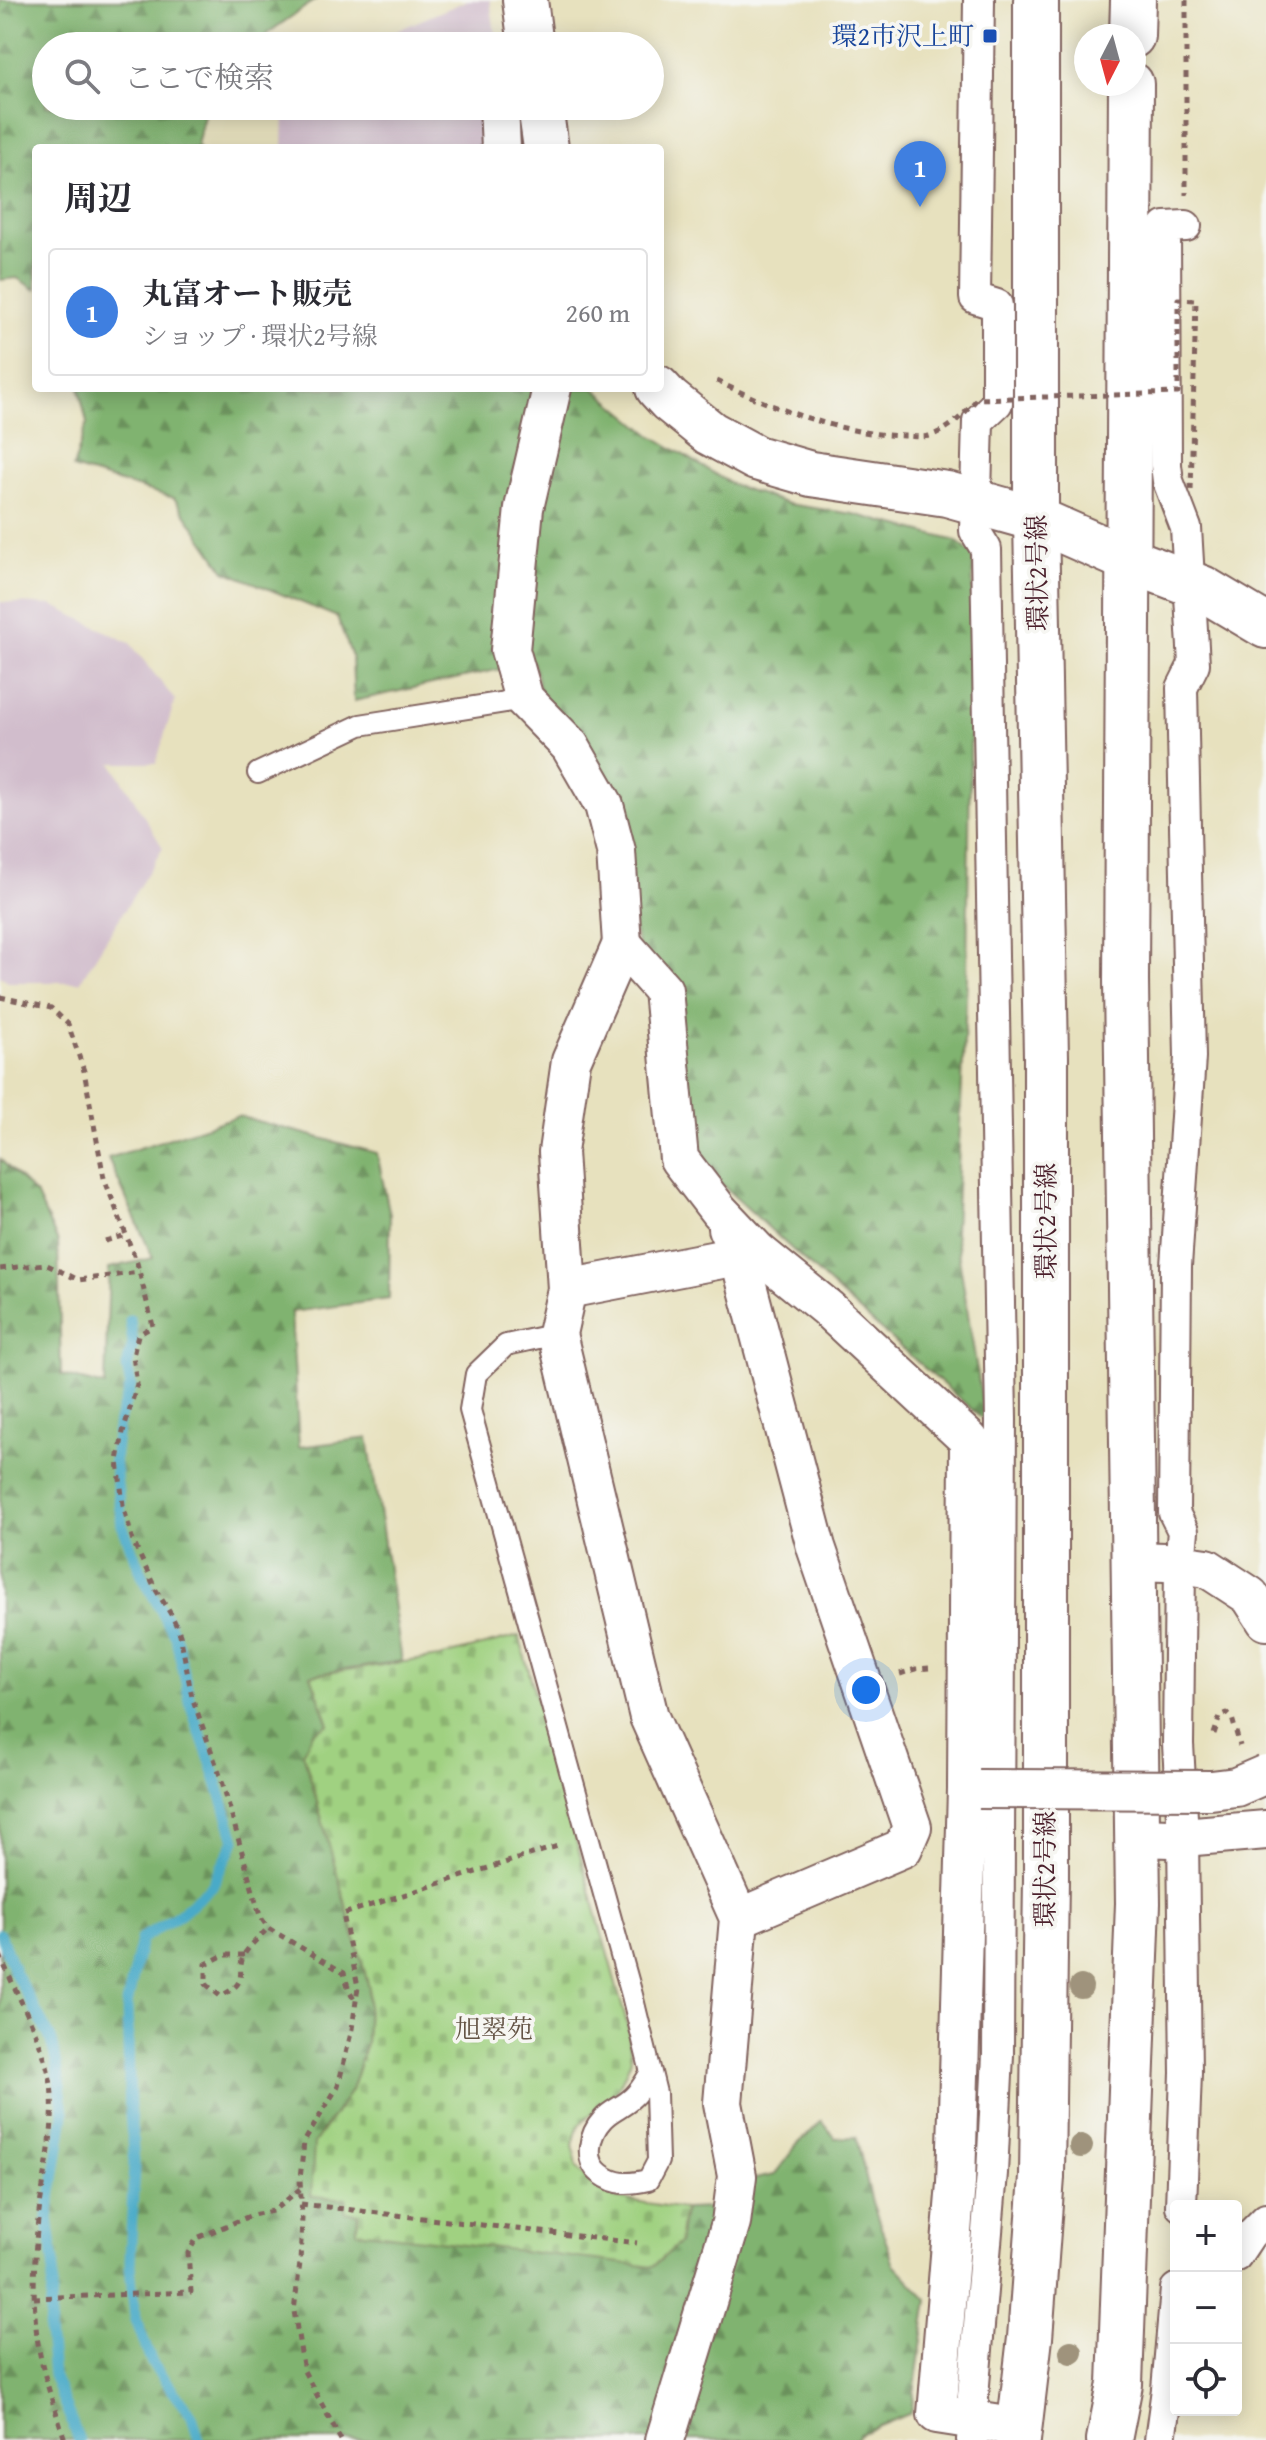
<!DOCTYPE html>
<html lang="ja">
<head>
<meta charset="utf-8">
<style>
  body { margin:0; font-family:"Gentium Book Plus","Noto Serif JP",serif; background:#f2f2f3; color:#2b2b33 }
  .controls { position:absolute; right:24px; bottom:24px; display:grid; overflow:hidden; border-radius:8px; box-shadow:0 4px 20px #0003 }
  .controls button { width:72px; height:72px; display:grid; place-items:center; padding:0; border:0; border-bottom:2px solid #e1e1e2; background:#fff; color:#2b2b33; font:40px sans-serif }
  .compass { position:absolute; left:1074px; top:24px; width:72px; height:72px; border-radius:50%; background:#fff; box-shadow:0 4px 20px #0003; rotate:186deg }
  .you { position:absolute; left:866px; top:1690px; width:28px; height:28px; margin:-20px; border:6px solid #fff; border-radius:50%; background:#1a73e8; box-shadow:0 0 0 12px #1a73e833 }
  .badge { display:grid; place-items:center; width:52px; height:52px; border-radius:50%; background:#2563eb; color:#fff; font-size:26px; font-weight:700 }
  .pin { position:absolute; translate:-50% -66px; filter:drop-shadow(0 2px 4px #0008) }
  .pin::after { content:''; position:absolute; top:42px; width:28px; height:24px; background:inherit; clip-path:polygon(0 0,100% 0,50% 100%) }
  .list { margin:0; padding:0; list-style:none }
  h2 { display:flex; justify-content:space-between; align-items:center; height:104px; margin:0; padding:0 32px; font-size:34px }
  h2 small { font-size:26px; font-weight:400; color:#7c7c81 }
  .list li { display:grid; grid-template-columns:52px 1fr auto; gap:24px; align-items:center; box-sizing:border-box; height:128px; margin:0 16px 16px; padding:0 16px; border:2px solid #e1e1e2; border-radius:8px }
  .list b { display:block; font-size:30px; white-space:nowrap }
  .list p { margin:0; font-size:26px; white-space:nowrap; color:#7c7c81 }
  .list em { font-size:26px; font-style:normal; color:#7c7c81 }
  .icon { flex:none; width:44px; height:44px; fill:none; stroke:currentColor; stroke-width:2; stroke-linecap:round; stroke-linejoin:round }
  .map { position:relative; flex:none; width:1266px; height:2440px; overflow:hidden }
  .search { position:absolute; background:#fff; box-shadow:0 4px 20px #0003; left:32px; top:32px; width:632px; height:88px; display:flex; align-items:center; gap:20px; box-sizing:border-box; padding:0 28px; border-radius:44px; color:#7c7c81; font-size:30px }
  .panel { position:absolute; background:#fff; box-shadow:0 4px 20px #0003; left:32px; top:144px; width:632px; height:248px; border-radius:8px }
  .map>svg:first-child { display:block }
  .industrial { fill:#d1bdcc }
  .forest { fill:url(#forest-firs); stroke:#65694d; stroke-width:2 }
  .cemetery { fill:url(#cemetery-stones); stroke:#757856; stroke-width:2 }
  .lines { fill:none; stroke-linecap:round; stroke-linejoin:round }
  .stream { stroke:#49aac8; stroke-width:11 }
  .service-casing { stroke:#81635e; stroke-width:24 }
  .pedestrian-casing { stroke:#81635e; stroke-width:34 }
  .minor-casing { stroke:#81635e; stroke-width:42 }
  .tertiary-casing { stroke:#81635e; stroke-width:48 }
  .primary-casing { stroke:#81635e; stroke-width:48 }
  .path { stroke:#81635e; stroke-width:5; stroke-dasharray:6 6; stroke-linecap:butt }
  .service { stroke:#fff; stroke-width:20 }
  .pedestrian { stroke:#fff; stroke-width:30 }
  .minor { stroke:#fff; stroke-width:38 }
  .tertiary { stroke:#fff; stroke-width:44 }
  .primary { stroke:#fff; stroke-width:44 }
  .minor-bridge-casing { stroke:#81635e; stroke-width:42; stroke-linecap:butt }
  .path-bridge { stroke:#81635e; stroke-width:5; stroke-dasharray:6 6; stroke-linecap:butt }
  .minor-bridge { stroke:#fff; stroke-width:38 }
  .tree { fill:#9f937b }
  .transit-dot { fill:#1a4fb4; stroke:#f6f6f2; stroke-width:3 }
  .labels { text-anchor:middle; stroke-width:7; stroke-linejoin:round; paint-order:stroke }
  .transit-label { font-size:26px; fill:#164399; stroke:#f6f6f2; text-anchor:end }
  .street-label { font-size:26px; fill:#4a1f2b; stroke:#f6f6f2 }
  .park-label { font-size:26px; fill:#645445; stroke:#f6f6f2 }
</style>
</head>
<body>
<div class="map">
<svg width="1266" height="2440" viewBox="0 0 1266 2440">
  <defs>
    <pattern id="forest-firs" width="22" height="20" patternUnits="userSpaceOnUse" patternTransform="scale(2)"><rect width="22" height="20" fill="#80b36f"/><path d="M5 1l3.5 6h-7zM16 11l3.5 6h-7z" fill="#6b915b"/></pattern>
    <pattern id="cemetery-stones" width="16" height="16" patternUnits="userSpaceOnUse" patternTransform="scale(2)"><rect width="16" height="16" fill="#a0d181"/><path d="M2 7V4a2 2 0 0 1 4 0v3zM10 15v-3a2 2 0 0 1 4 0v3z" fill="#8bb370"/></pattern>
  </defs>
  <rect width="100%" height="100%" fill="#f6f6f2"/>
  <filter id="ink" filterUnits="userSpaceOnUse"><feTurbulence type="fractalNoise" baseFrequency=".0125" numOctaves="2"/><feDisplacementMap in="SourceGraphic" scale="16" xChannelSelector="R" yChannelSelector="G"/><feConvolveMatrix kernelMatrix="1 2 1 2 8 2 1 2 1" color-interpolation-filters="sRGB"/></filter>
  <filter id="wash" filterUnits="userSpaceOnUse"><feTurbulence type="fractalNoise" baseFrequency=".006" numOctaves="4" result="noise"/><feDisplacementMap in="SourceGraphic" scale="32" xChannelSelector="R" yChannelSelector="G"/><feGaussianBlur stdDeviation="1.8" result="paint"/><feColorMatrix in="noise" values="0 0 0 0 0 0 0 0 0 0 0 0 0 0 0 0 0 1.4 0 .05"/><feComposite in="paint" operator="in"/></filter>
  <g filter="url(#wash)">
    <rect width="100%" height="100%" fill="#e7e1be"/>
    <g class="industrial">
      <polygon points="468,0 490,0 497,46 361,46"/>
      <polygon points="284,106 494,106 496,148 283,148"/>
      <polygon points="0,602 52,605 130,643 175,700 156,763 112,763 163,848 80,982 10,982 0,976"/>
    </g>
    <g class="forest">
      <polygon points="0,0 315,0 268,33 255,46 46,46 46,106 206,106 197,145 199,148 36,148 36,290 17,278 0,280"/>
      <polygon points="79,388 594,388 651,435 733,485 788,504 853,514 956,541 973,555 967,976 955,1232 985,1421 858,1310 718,1181 694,1140 633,927 630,859 545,713 533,662 354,701 352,657 337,617 225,571 174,498 73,468 87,423"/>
      <polygon points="238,1116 377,1153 390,1215 389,1299 291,1312 299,1447 368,1438 402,1661 311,1675 329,1724 343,1896 369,1987 366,2043 351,2091 314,2143 346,2199 358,2213 357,2230 679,2243 684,2209 713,2208 750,2180 774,2175 797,2145 822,2121 835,2138 856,2137 872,2202 894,2264 928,2300 911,2413 860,2434 856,2440 0,2440 0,1159 37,1196 58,1242 61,1375 105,1386 109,1268 153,1258 108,1158"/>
    </g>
    <polygon class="cemetery" points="519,1636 628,2027 631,2060 618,2089 578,2126 573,2145 577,2166 593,2187 615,2198 684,2209 679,2243 653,2267 357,2231 358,2214 345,2212 346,2199 311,2196 314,2143 351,2091 366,2044 369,1987 303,1752 313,1733 329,1724 311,1675 439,1657"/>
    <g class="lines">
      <g class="stream">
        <polyline points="130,1320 133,1343 127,1367 131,1386 119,1420 114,1460 122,1525 143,1577 176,1638 192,1710 213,1769 235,1840 212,1886 180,1914 141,1939 127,2004 130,2112 134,2163 130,2265 135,2317 152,2363 192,2416 199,2440"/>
        <polyline points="0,1934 15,1973 52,2041 57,2066 64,2114 48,2218 54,2263 49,2331 53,2375 79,2440"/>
      </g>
    </g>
  </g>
  <g filter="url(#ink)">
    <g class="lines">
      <g class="service-casing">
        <g id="service">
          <polyline points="258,773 360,725 524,699"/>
          <path d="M557,1334L506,1345L476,1374L470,1410L632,1995L656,2093L658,2161L648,2180C630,2184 617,2186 601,2174C583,2161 589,2134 603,2119C611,2110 624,2106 633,2097C641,2090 646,2080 651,2072"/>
        </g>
      </g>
      <g class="pedestrian-casing">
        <g id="pedestrian">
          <polyline points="1181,2206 1186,2073 1183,1836 1178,1744 1180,1564 1183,1531 1174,1513 1176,1266 1190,1057 1182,688 1194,664 1186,528 1168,481 1166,465 1165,227 1186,226"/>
          <polyline points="1236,2256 1250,2235 1266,2219"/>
          <polyline points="972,2440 974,2421 973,2396 992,2173 998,2055 1001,1419 986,549 975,531 978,421 997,403 997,305 975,298 979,0"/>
          <polyline points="1160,2440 1167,2389 1176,2289"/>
        </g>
      </g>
      <g class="minor-casing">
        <g id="minor">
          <polyline points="499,106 501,148"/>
          <polyline points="552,388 524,508 510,650 524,699 570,746 604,805 616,851 622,944"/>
          <polyline points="727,1228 739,1255 816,1547 912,1827 903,1848 739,1918"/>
          <polyline points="567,1289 758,1252"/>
          <polyline points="1133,1561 1165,1562 1207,1568 1250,1596 1266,1621"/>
          <polyline points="1137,1837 1171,1838 1266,1830"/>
          <polyline points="665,2440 731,2223 737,2176 723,2103 739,1918 649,1717 557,1334 567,1289 558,1152 571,1061 622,944 663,990 679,1159 719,1211 758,1252 827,1308 969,1440 967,1789 956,2183 937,2414 1020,2427"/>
        </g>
      </g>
      <g class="tertiary-casing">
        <g id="tertiary">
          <polyline points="525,0 531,46"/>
          <polyline points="540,106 546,148"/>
          <polyline points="658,388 669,400 710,433 756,458 811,474 947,494 1036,519 1129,560 1202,588 1266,626"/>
        </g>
      </g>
      <g class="primary-casing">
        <g id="primary">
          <polyline points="1132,36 1133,0"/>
          <polyline points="1018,2440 1030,2338 1042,2177 1046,1878 1046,1057 1036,519 1036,0"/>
          <polyline points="1109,2440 1120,2384 1138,1903 1126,981 1131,84"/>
        </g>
      </g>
      <g class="path">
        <polyline points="1186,0 1186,195"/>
        <polyline points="0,997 51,1008 68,1024 84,1071 104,1178 137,1263 153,1326 138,1335 133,1356 137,1384 123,1432 118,1461 123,1505 133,1541 156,1590 172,1616 180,1634 192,1697 222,1781 260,1916 268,1928 344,1973 349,1990 356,2002"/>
        <polyline points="105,1241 126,1235"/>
        <polyline points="0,1269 45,1264 79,1280 140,1272"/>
        <polyline points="900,1674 916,1669 929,1668"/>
        <polyline points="1214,1734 1220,1716 1227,1713 1232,1718 1240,1746"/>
        <path d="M0,1955C17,1997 44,2040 51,2085C57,2133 41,2183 37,2230C33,2274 32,2321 42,2364C48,2390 57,2415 65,2440"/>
        <path d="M244,1955H224L206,1964V1984L220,1996C252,1982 234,1972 245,1953C251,1944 261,1936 268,1928"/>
        <polyline points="301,2204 637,2243"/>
        <polyline points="34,2298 191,2292 188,2253 197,2238 252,2215 273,2211 300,2189"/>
        <polyline points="341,2440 304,2371 294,2311 300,2263 302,2218 300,2179 304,2142 338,2086 352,2029 358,1987 343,1914 561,1845"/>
      </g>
      <use href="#service" class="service"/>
      <use href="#pedestrian" class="pedestrian"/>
      <use href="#minor" class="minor"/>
      <use href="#tertiary" class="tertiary"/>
      <use href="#primary" class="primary"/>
      <g class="minor-bridge-casing">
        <polyline id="minor-bridge" points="979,1789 1211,1790 1236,1787 1266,1774"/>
      </g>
      <path class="path-bridge" d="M717,381C772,408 843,435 905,436C912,436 922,438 929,436C950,430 964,414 977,399L1178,393V299L1196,300L1191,491"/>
      <use href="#minor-bridge" class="minor-bridge"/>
    </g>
    <g class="tree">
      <circle cx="1081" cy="1987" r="12"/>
      <circle cx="1081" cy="2146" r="12"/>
      <circle cx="1071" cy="2352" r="12"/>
    </g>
  </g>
  <rect class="transit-dot" x="982" y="28" width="16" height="16" rx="4"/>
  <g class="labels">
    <g class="transit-label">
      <text x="974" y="45">環2市沢上町</text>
    </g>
    <g class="street-label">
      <text transform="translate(1037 573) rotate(-91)" y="9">環状2号線</text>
      <text transform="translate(1046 1221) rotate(-90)" y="9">環状2号線</text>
      <text transform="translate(1045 1869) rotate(-90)" y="9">環状2号線</text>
    </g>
    <g class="park-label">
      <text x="494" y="2038">旭翠苑</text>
    </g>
  </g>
</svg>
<div class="controls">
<button>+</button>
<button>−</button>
<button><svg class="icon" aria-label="locate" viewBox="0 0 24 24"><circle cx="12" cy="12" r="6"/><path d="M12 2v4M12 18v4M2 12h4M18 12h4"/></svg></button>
</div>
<svg class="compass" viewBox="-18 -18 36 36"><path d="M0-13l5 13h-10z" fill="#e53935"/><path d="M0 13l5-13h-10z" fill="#7c7c81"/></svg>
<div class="you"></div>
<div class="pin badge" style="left:920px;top:207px;background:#3f7fe0">1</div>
<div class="search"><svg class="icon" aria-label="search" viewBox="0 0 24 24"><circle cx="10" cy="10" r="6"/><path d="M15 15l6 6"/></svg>ここで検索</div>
<section class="panel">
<h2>周辺<small></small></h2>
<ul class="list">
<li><span class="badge" style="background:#3f7fe0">1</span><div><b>丸富オート販売</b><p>ショップ · 環状2号線</p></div><em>260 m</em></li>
</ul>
</section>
</div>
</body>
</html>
